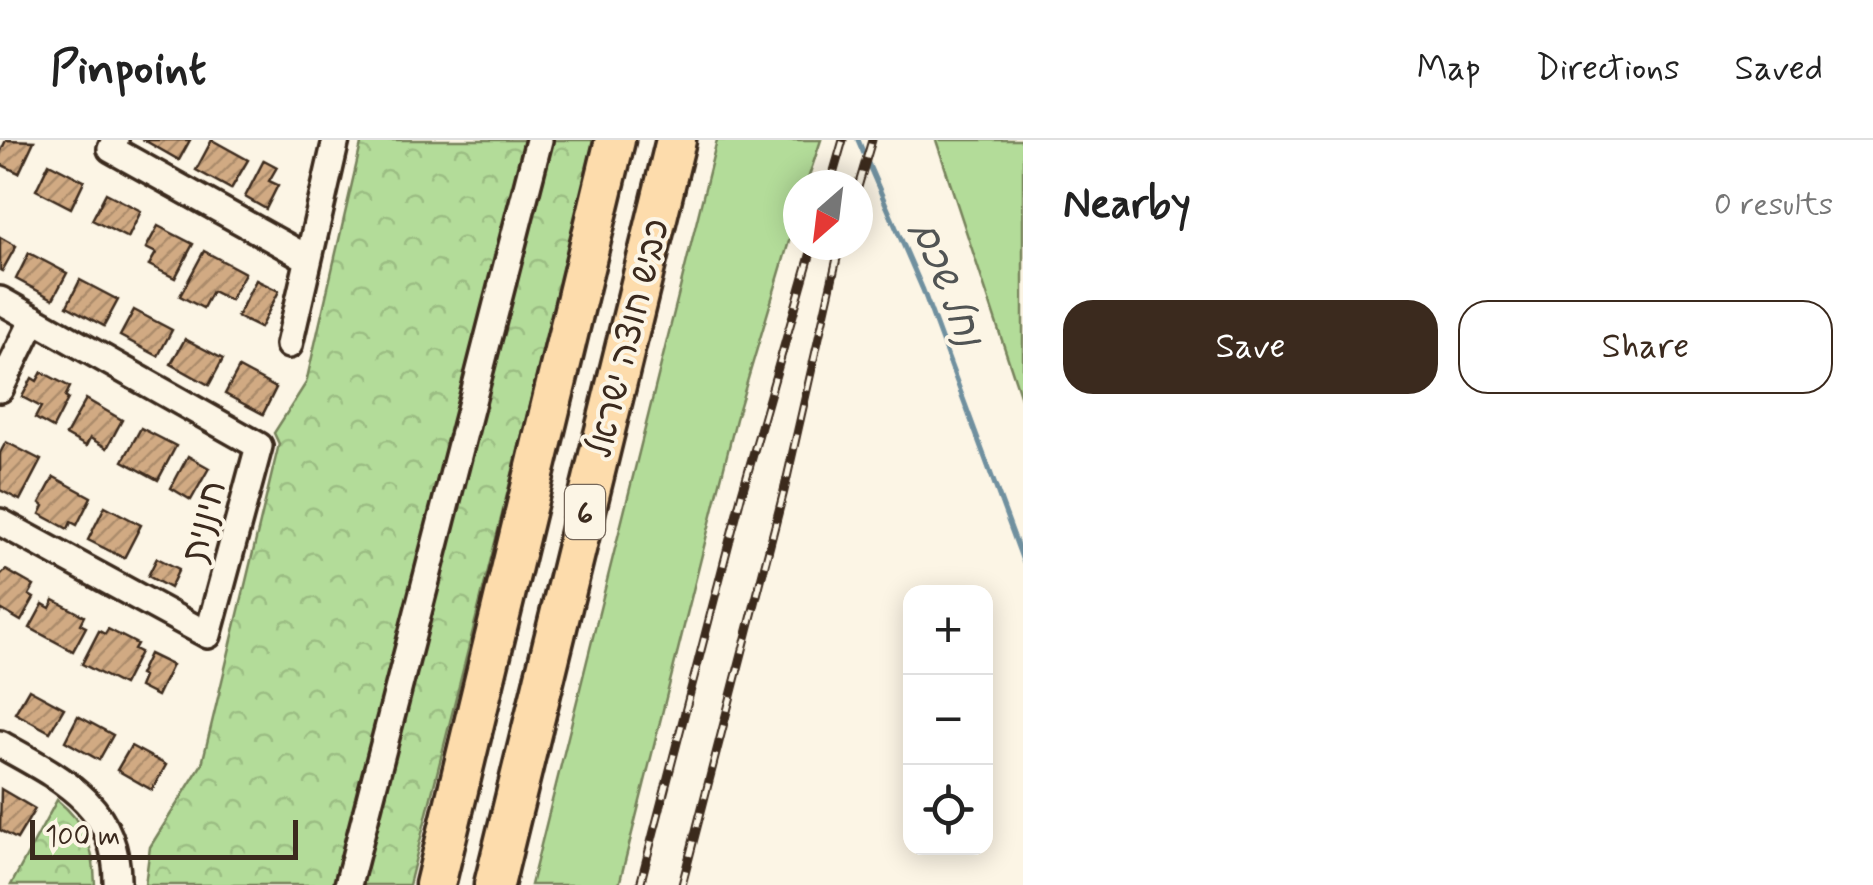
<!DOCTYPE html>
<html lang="en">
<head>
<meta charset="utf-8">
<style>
  body { margin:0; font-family:Mynerve,"Playpen Sans Hebrew",sans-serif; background:#f6f6f6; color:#222 }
  .controls { position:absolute; right:30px; bottom:30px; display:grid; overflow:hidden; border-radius:20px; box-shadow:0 5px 25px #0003 }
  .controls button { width:90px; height:90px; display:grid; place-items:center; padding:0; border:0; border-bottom:2px solid #e0e0e0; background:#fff; color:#222; font:50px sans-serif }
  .compass { position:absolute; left:783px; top:30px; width:90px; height:90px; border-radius:50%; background:#fff; box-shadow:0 5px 25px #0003; rotate:208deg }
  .scale { position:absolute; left:30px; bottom:25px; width:268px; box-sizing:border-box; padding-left:10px; border:5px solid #3b2a1e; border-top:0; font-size:28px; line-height:35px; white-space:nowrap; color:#3b2a1e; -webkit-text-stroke:8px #fcf5e5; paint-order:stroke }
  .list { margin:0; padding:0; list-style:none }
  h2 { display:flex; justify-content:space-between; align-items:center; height:130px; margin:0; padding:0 40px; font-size:42px }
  h2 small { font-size:32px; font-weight:400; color:#767676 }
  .actions { display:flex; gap:20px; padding:30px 40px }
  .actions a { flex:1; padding:22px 0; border:2px solid #3b2a1e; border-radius:30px; text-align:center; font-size:35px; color:#3b2a1e }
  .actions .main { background:#3b2a1e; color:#fff }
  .icon { flex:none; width:55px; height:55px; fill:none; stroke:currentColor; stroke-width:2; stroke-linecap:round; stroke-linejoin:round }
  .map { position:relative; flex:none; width:1023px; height:745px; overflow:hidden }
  header { display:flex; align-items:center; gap:60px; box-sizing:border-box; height:140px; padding:0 50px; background:#fff; border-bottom:2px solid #e0e0e0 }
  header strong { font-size:48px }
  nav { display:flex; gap:55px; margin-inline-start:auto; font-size:35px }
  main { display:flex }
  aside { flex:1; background:#fff }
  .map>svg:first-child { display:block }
  .grass { fill:#b3dc99; stroke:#77835c; stroke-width:2.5 }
  .forest { fill:url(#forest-crowns); stroke:#77835c; stroke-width:2.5 }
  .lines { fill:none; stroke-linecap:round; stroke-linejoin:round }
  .stream { stroke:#70909f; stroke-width:5 }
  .building { fill:url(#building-hatch); stroke:#3b2a1e; stroke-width:2.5 }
  .minor-casing { stroke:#3b2a1e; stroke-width:32 }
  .highway-casing { stroke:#3b2a1e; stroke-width:45 }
  .minor { stroke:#fcf5e5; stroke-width:25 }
  .highway { stroke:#fddcac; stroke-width:38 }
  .rail-casing { stroke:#3b2a1e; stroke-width:9 }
  .rail { stroke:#fcf5e5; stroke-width:5; stroke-dasharray:15; stroke-linecap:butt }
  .labels { text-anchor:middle; stroke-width:8; stroke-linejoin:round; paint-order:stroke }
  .shield { fill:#fcf5e5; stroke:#75675a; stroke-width:2.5 }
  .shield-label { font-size:32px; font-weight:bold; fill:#3b2a1e }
  .street-label { font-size:35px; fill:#3b2a1e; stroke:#fcf5e5 }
  .water-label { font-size:38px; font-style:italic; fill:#515454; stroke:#fcf5e5 }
</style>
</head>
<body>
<header>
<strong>Pinpoint</strong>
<nav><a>Map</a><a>Directions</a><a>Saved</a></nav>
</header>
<main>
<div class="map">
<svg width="1023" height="745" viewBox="0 0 1023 745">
  <defs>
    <pattern id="forest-crowns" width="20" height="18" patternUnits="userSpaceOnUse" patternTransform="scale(2.5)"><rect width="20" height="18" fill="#b3dc99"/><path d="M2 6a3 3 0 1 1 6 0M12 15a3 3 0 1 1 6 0" fill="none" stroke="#9bbd83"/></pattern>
    <pattern id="building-hatch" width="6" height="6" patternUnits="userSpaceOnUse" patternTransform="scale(2.5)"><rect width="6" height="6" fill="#d1aa83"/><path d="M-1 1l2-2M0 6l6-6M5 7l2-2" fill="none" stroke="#ab8b6b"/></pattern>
  </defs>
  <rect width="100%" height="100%" fill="#fcf5e5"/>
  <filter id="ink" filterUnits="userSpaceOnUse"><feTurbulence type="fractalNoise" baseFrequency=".01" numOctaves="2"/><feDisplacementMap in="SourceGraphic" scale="20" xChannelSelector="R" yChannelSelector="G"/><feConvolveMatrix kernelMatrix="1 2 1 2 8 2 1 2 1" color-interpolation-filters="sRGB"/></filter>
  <g filter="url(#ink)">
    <g class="grass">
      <polygon points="717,0 821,0 806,45 798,45 798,71 736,279 619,745 531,745"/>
      <polygon points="936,0 1023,0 1023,264"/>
    </g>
    <g class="forest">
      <polygon points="362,0 526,0 337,745 145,745 150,707 202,624 279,304 274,293 306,243"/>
      <polygon points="539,0 596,0 409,745 348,745"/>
      <path d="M57,660C86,683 94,709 95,745H11Z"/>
    </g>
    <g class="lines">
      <polyline class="stream" points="858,0 923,150 1023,421"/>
    </g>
    <g class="building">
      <polygon points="6,0 34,1 19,33 0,24 0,13"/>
      <polygon points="144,0 190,0 179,20"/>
      <polygon points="212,0 248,20 231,49 196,30"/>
      <polygon points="264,20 277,27 269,41 278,45 266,69 245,57"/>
      <polygon points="49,23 84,41 71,68 36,50"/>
      <polygon points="106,53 141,71 128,98 92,80"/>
      <polygon points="158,86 193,104 175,138 149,125 156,113 146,108"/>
      <polygon points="0,97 16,106 2,131 0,130"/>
      <polygon points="204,111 245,133 230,160 212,151 203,168 180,156"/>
      <polygon points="29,113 67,133 53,159 16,139"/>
      <polygon points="80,140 118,160 104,186 67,166"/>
      <polygon points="256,140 279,151 260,188 237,177"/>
      <polygon points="134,170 172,190 158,216 120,196"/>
      <polygon points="185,199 223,219 209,245 171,224"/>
      <polygon points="239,228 276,248 263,274 225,254"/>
      <polygon points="42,232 70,247 65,257 68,259 53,288 35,278 41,267 22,257 32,238 37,241"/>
      <polygon points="86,259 122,280 107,308 90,298 86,306 66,295"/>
      <polygon points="141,288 176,306 158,340 123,321"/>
      <polygon points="6,302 41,320 20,360 0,350 0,313"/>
      <polygon points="188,316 209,328 191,360 171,348"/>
      <polygon points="54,337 91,357 77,385 71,382 68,389 40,374 44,366 40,363"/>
      <polygon points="105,366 141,385 124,418 88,400"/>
      <polygon points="157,418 179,429 170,448 148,436"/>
      <polygon points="6,430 34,446 29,455 34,458 21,481 2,470 0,473 0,436"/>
      <polygon points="54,460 84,476 80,484 86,487 73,511 30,488 43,464 50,468"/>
      <polygon points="108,489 137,504 134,509 140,512 123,545 82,524 99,491 105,494"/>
      <polygon points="149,514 172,525 157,556 139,547 143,537 139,535"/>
      <polygon points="29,549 64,568 50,592 15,573"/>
      <polygon points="78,576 113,595 99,620 65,601"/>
      <polygon points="131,606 166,625 152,650 117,630"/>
      <polygon points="1,649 35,669 17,699 0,690"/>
    </g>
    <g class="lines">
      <g class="minor-casing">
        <g id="minor">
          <polyline points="115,0 111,9 307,118"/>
          <polyline points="0,160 259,306 208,495 0,382"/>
          <polyline points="289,205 336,0"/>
          <polyline points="0,249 34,179"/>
          <path d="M0,604C61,638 119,665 117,745"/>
          <polyline points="348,745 539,0"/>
        </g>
      </g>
      <g class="highway-casing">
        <g id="highway">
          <polyline points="435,745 615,0"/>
          <polyline points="494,745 676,0"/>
        </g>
      </g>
      <use href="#minor" class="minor"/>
      <use href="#highway" class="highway"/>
      <g class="rail-casing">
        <g id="rail">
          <polyline points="830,45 843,0"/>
          <polyline points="858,47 872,0"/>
          <polyline points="640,745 742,353 813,105"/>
          <polyline points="682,745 784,351 840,105"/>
        </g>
      </g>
      <use href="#rail" class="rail"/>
    </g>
  </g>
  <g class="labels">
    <rect class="shield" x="565" y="345" width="40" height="54" rx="8"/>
    <g class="shield-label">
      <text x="585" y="383">6</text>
    </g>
    <g class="street-label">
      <text transform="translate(627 198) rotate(-76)" y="12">כביש חוצה ישראל</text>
      <text transform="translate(203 381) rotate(-75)" y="12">חיננית</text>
    </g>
    <g class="water-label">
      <text transform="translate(948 143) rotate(68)" y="13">נחל שכם</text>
    </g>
  </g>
</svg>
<div class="controls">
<button>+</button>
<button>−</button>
<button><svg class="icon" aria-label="locate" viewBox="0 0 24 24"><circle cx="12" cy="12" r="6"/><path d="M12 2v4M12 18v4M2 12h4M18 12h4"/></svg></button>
</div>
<svg class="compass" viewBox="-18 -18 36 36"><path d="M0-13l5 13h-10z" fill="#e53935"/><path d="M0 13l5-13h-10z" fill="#767676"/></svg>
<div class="scale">100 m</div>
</div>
<aside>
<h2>Nearby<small>0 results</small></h2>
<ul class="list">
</ul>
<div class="actions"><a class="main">Save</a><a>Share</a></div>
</aside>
</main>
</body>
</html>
